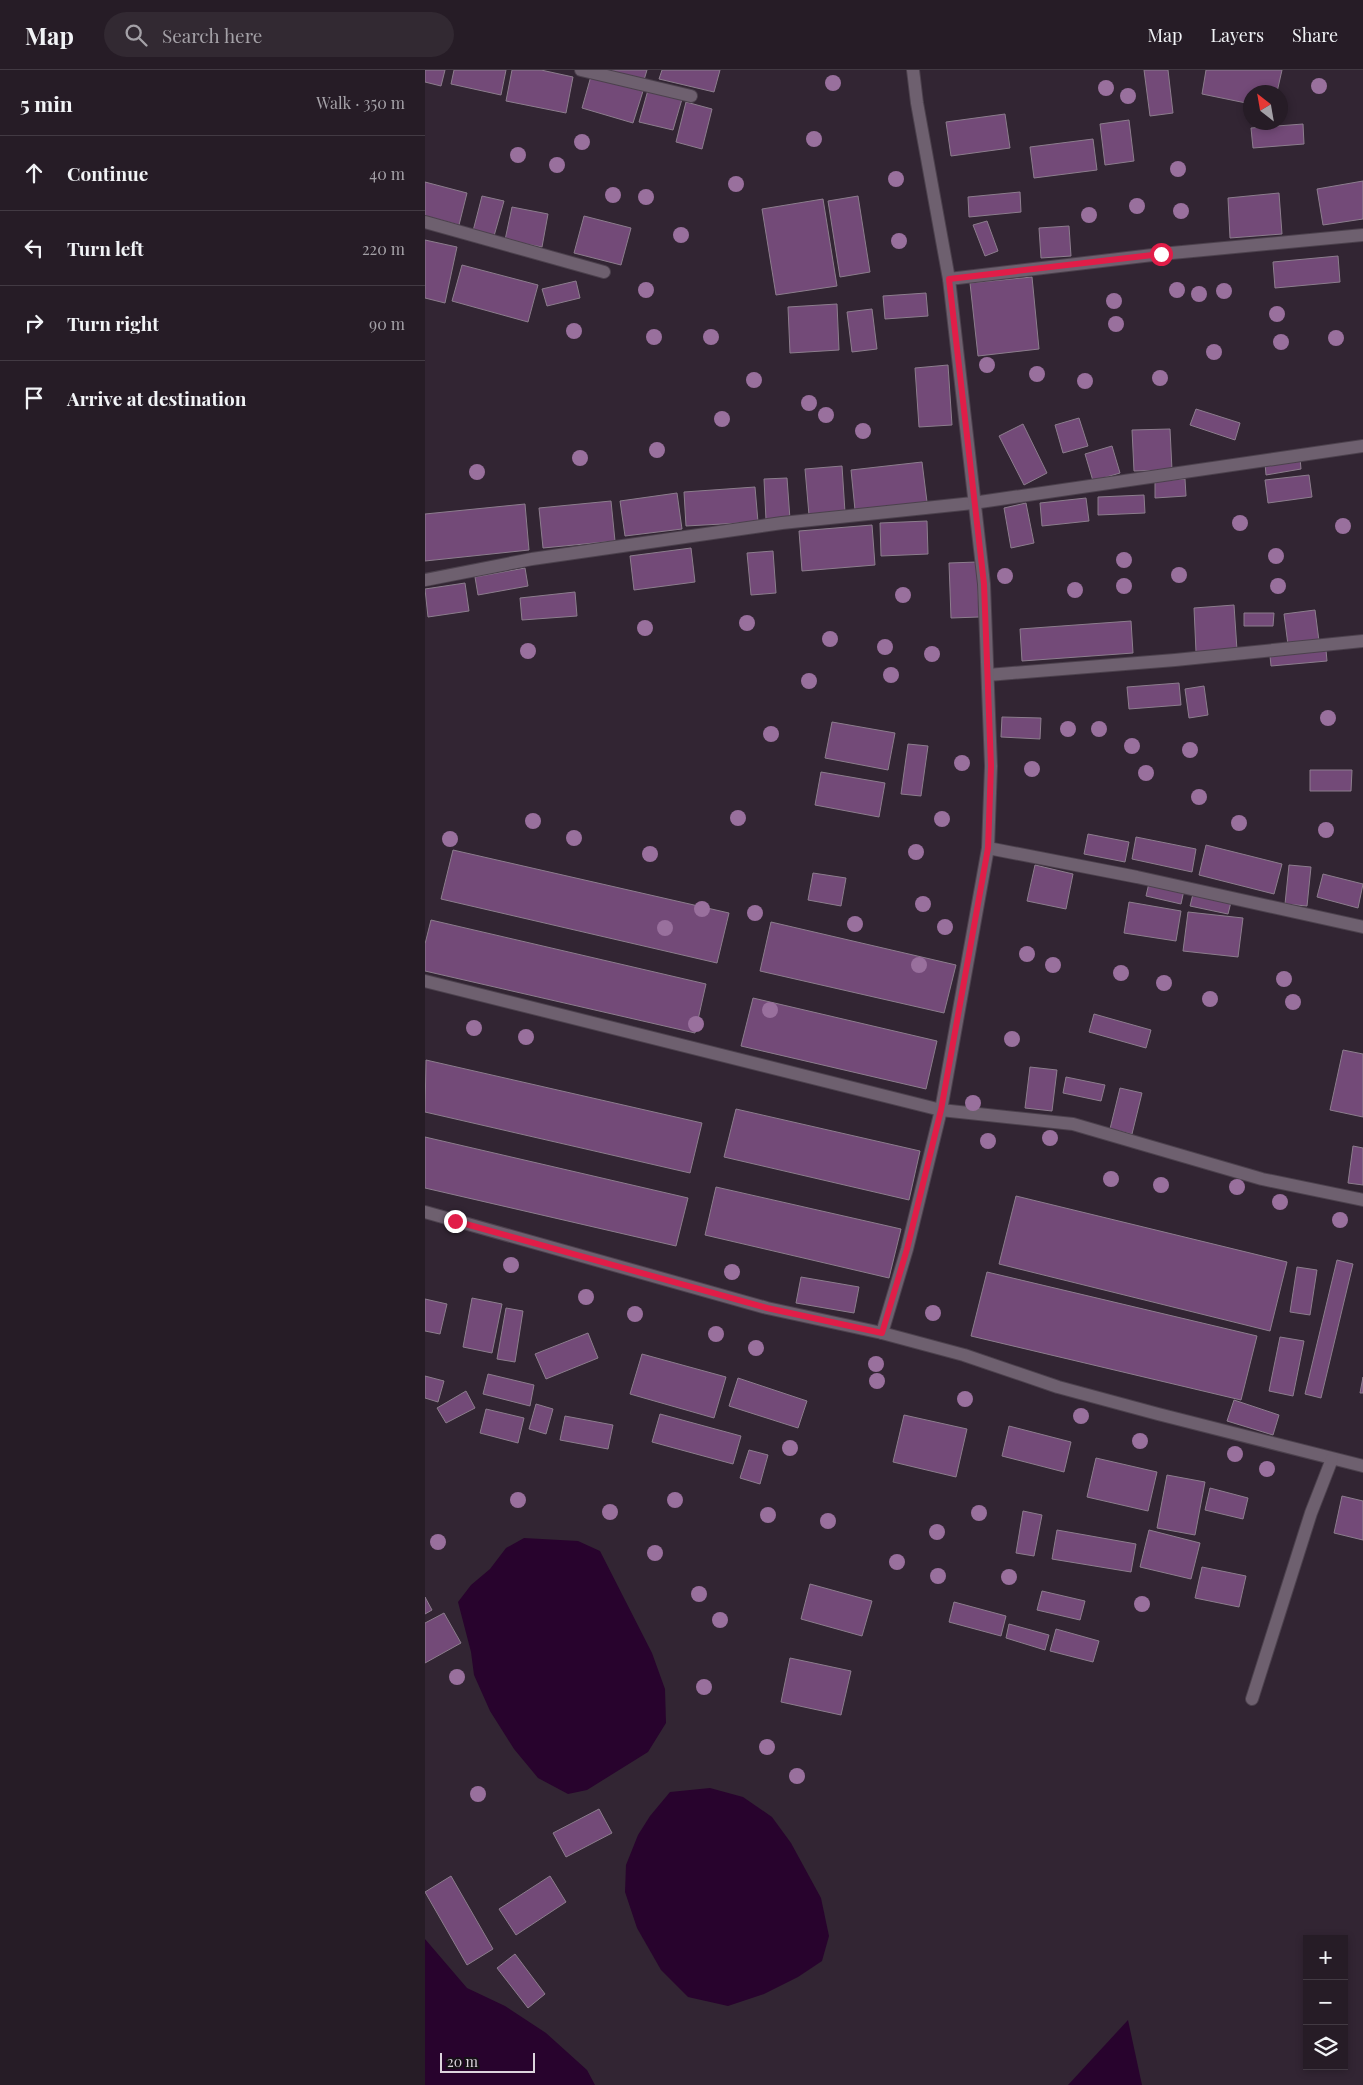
<!DOCTYPE html>
<html lang="en">
<head>
<meta charset="utf-8">
<style>
  body { margin:0; font-family:"Playfair Display",serif; background:#322932; color:#f1f3f6 }
  .controls { position:absolute; right:15px; bottom:15px; display:grid; overflow:hidden; border-radius:0px; box-shadow:0 2px 8px #0003 }
  .controls button { width:45px; height:45px; display:grid; place-items:center; padding:0; border:0; border-bottom:1px solid #423a43; background:#261c26; color:#f1f3f6; font:25px sans-serif }
  .compass { position:absolute; left:818px; top:15px; width:45px; height:45px; border-radius:50%; background:#261c26; box-shadow:0 2px 8px #0003; rotate:329deg }
  .scale { position:absolute; left:15px; bottom:12px; width:95px; box-sizing:border-box; padding-left:5px; border:2px solid #dcd4dd; border-top:0; font-size:14px; line-height:18px; white-space:nowrap; color:#dcd4dd; -webkit-text-stroke:4px #161117; paint-order:stroke }
  .stop { position:absolute; width:15px; height:15px; margin:-11px; border:4px solid #e11d48; border-radius:50%; background:#fff }
  .stop.end { background:#e11d48; border-color:#fff; box-shadow:0 1px 5px #0008 }
  .list { margin:0; padding:0; list-style:none }
  h2 { display:flex; justify-content:space-between; align-items:center; height:65px; margin:0; padding:0 20px; font-size:21px }
  h2 small { font-size:16px; font-weight:400; color:#a4a1a7 }
  .list li { display:grid; grid-template-columns:32px 1fr auto; gap:15px; align-items:center; box-sizing:border-box; height:75px; padding:0 20px; border-top:1px solid #423a43 }
  .list b { display:block; font-size:19px; white-space:nowrap }
  .list em { font-size:16px; font-style:normal; color:#a4a1a7 }
  .icon { flex:none; width:28px; height:28px; fill:none; stroke:currentColor; stroke-width:2; stroke-linecap:round; stroke-linejoin:round }
  .map { position:relative; flex:none; width:938px; height:2015px; overflow:hidden }
  header { display:flex; align-items:center; gap:30px; box-sizing:border-box; height:70px; padding:0 25px; background:#261c26; border-bottom:1px solid #423a43 }
  header strong { font-size:24px }
  nav { display:flex; gap:28px; margin-inline-start:auto; font-size:18px }
  .search { width:350px; height:45px; background:#322932; display:flex; align-items:center; gap:12px; box-sizing:border-box; padding:0 18px; border-radius:28px; color:#a4a1a7; font-size:19px }
  main { display:flex }
  aside { flex:1; background:#261c26 }
  .map>svg:first-child { display:block }
  .water { fill:#28032d }
  .building { fill:#734a78; stroke:#8c7d8d }
  .lines { fill:none; stroke-linecap:round; stroke-linejoin:round }
  .minor-casing { stroke:#4c414d; stroke-width:14 }
  .minor { stroke:#6e606f; stroke-width:12 }
  .tree { fill:#99709d }
  .route { stroke:#e11d48; stroke-width:6 }
</style>
</head>
<body>
<header>
<strong>Map</strong>
<div class="search"><svg class="icon" aria-label="search" viewBox="0 0 24 24"><circle cx="10" cy="10" r="6"/><path d="M15 15l6 6"/></svg>Search here</div>
<nav><a>Map</a><a>Layers</a><a>Share</a></nav>
</header>
<main>
<aside>
<h2>5 min<small>Walk · 350 m</small></h2>
<ul class="list">
<li><svg class="icon" aria-label="ahead" viewBox="0 0 24 24"><path d="M12 20V5M6 11l6-6 6 6"/></svg><div><b>Continue</b></div><em>40 m</em></li>
<li><svg class="icon" aria-label="left" viewBox="0 0 24 24"><path d="M17 20v-9H6M10 6l-5 5 5 5"/></svg><div><b>Turn left</b></div><em>220 m</em></li>
<li><svg class="icon" aria-label="right" viewBox="0 0 24 24"><path d="M7 20v-9h11M14 6l5 5-5 5"/></svg><div><b>Turn right</b></div><em>90 m</em></li>
<li><svg class="icon" aria-label="arrive" viewBox="0 0 24 24"><path d="M6 21V4h12l-3 4 3 4H6"/></svg><div><b>Arrive at destination</b></div></li>
</ul>
</aside>
<div class="map">
<svg width="938" height="2015" viewBox="0 0 938 2015">
  <rect width="100%" height="100%" fill="#322533"/>
  <g class="water">
    <polygon points="99,1468 153,1471 175,1481 227,1583 240,1619 241,1653 223,1682 162,1720 143,1724 113,1708 89,1679 65,1641 49,1605 46,1582 33,1532 46,1515 65,1499 81,1478"/>
    <polygon points="285,1718 318,1727 347,1747 366,1773 396,1828 404,1866 397,1891 373,1907 339,1924 303,1936 263,1927 236,1900 212,1858 200,1822 201,1795 213,1765 225,1746 245,1722"/>
    <polygon points="0,1869 42,1918 80,1936 121,1963 162,2000 170,2015 0,2015"/>
    <polygon points="703,1950 717,2015 643,2015"/>
  </g>
  <g class="building">
    <polygon points="0,0 20,0 16,16 0,12"/>
    <polygon points="29,0 81,0 76,25 26,14"/>
    <polygon points="87,0 116,0 148,7 141,43 81,31"/>
    <polygon points="178,0 222,0 219,10"/>
    <polygon points="237,0 295,0 289,22 234,9"/>
    <polygon points="719,0 743,0 748,43 725,46"/>
    <polygon points="781,0 857,0 852,22 826,22 826,34 777,24"/>
    <polygon points="166,6 218,21 208,53 157,38"/>
    <polygon points="223,20 257,29 248,60 214,52"/>
    <polygon points="261,32 287,39 277,79 251,72"/>
    <polygon points="580,44 585,78 526,86 521,52"/>
    <polygon points="704,50 709,91 680,95 675,54"/>
    <polygon points="878,54 879,74 828,78 826,58"/>
    <polygon points="668,69 672,100 609,108 605,77"/>
    <polygon points="938,111 938,149 898,155 892,119"/>
    <polygon points="0,112 42,123 34,155 0,146"/>
    <polygon points="595,122 596,142 544,147 543,127"/>
    <polygon points="854,123 857,164 805,168 803,128"/>
    <polygon points="57,126 79,131 69,166 48,161"/>
    <polygon points="433,126 445,202 415,207 403,131"/>
    <polygon points="398,129 412,216 351,225 337,139"/>
    <polygon points="87,137 123,144 117,177 80,170"/>
    <polygon points="159,146 206,158 196,195 149,183"/>
    <polygon points="562,151 573,181 560,186 548,155"/>
    <polygon points="644,156 646,186 616,188 614,158"/>
    <polygon points="0,170 32,177 20,233 0,228"/>
    <polygon points="913,186 915,212 850,218 848,192"/>
    <polygon points="37,195 113,215 103,252 27,231"/>
    <polygon points="607,207 614,279 553,286 545,213"/>
    <polygon points="151,211 155,228 122,236 117,219"/>
    <polygon points="501,223 503,246 460,249 458,226"/>
    <polygon points="412,234 414,280 365,283 363,237"/>
    <polygon points="447,239 452,279 427,282 422,242"/>
    <polygon points="523,295 527,355 494,357 490,298"/>
    <polygon points="771,339 815,353 810,370 765,355"/>
    <polygon points="654,348 663,376 638,383 630,355"/>
    <polygon points="598,354 622,403 599,415 574,366"/>
    <polygon points="745,359 747,400 709,401 707,360"/>
    <polygon points="687,376 695,403 668,411 660,384"/>
    <polygon points="875,388 876,399 841,405 840,393"/>
    <polygon points="497,392 502,432 430,440 426,400"/>
    <polygon points="417,396 420,442 384,445 380,399"/>
    <polygon points="884,405 887,427 843,433 840,410"/>
    <polygon points="362,408 365,449 341,450 339,409"/>
    <polygon points="760,409 761,426 730,428 730,411"/>
    <polygon points="330,417 333,452 261,456 259,422"/>
    <polygon points="252,423 257,459 200,466 195,431"/>
    <polygon points="719,425 720,443 673,445 673,427"/>
    <polygon points="661,428 664,451 617,456 615,433"/>
    <polygon points="186,431 190,471 118,478 114,438"/>
    <polygon points="601,433 609,473 586,478 579,438"/>
    <polygon points="100,434 104,480 0,491 0,444"/>
    <polygon points="502,451 503,484 456,486 455,453"/>
    <polygon points="447,455 450,495 377,501 374,461"/>
    <polygon points="266,478 270,512 209,520 205,486"/>
    <polygon points="348,481 351,523 326,525 322,483"/>
    <polygon points="552,492 554,547 526,548 524,493"/>
    <polygon points="100,498 103,516 53,525 50,507"/>
    <polygon points="40,513 44,541 3,547 0,519"/>
    <polygon points="150,522 152,546 97,550 95,528"/>
    <polygon points="809,535 812,580 771,582 769,538"/>
    <polygon points="890,540 894,571 863,575 859,544"/>
    <polygon points="819,543 849,543 848,556 819,556"/>
    <polygon points="706,551 708,583 597,591 595,559"/>
    <polygon points="901,580 902,591 846,596 845,586"/>
    <polygon points="754,613 756,635 704,639 702,617"/>
    <polygon points="779,616 783,645 764,648 760,619"/>
    <polygon points="577,647 616,648 615,669 576,667"/>
    <polygon points="407,652 470,663 463,700 400,688"/>
    <polygon points="483,674 503,676 496,726 476,724"/>
    <polygon points="885,700 927,700 926,721 885,721"/>
    <polygon points="396,702 460,713 454,747 390,735"/>
    <polygon points="663,764 704,772 700,792 659,784"/>
    <polygon points="711,767 771,779 767,802 707,789"/>
    <polygon points="781,775 857,794 849,824 774,805"/>
    <polygon points="28,780 304,843 292,893 16,829"/>
    <polygon points="610,795 648,804 641,839 602,831"/>
    <polygon points="864,795 886,797 882,836 860,834"/>
    <polygon points="388,803 421,808 416,836 383,830"/>
    <polygon points="898,804 938,814 933,838 892,827"/>
    <polygon points="724,813 759,820 756,834 721,826"/>
    <polygon points="768,824 806,832 803,844 765,836"/>
    <polygon points="704,832 756,841 751,871 699,863"/>
    <polygon points="763,842 818,848 813,887 758,881"/>
    <polygon points="6,850 281,914 270,963 0,901 0,874"/>
    <polygon points="346,852 531,895 519,943 335,901"/>
    <polygon points="328,928 512,971 501,1019 316,976"/>
    <polygon points="669,944 726,960 721,978 664,962"/>
    <polygon points="918,980 938,984 938,1047 905,1040"/>
    <polygon points="1,990 277,1053 265,1103 0,1042"/>
    <polygon points="605,997 632,1000 627,1041 600,1038"/>
    <polygon points="641,1007 680,1015 676,1031 638,1023"/>
    <polygon points="695,1018 717,1023 707,1064 685,1059"/>
    <polygon points="311,1039 495,1081 484,1130 299,1087"/>
    <polygon points="0,1067 263,1128 251,1176 0,1118"/>
    <polygon points="928,1076 938,1078 938,1115 923,1113"/>
    <polygon points="291,1117 476,1159 464,1208 280,1165"/>
    <polygon points="591,1126 862,1192 845,1261 574,1194"/>
    <polygon points="912,1190 928,1194 896,1328 880,1324"/>
    <polygon points="872,1197 892,1200 885,1245 865,1242"/>
    <polygon points="562,1202 832,1266 816,1330 546,1266"/>
    <polygon points="376,1207 434,1217 429,1243 371,1233"/>
    <polygon points="47,1228 77,1234 67,1283 38,1277"/>
    <polygon points="0,1229 22,1234 15,1264 0,1261"/>
    <polygon points="81,1238 98,1241 90,1292 72,1289"/>
    <polygon points="163,1263 173,1288 121,1309 110,1284"/>
    <polygon points="855,1267 879,1271 868,1326 844,1321"/>
    <polygon points="217,1284 301,1307 289,1348 205,1324"/>
    <polygon points="63,1304 109,1315 105,1336 58,1324"/>
    <polygon points="0,1306 19,1311 13,1332 0,1328"/>
    <polygon points="938,1307 938,1323 935,1323"/>
    <polygon points="313,1308 382,1331 373,1358 304,1336"/>
    <polygon points="41,1321 50,1338 21,1353 12,1338"/>
    <polygon points="809,1330 854,1345 848,1365 802,1351"/>
    <polygon points="111,1334 128,1339 121,1364 104,1359"/>
    <polygon points="61,1339 99,1348 93,1373 55,1363"/>
    <polygon points="235,1344 316,1366 308,1394 227,1372"/>
    <polygon points="479,1345 542,1359 531,1407 468,1392"/>
    <polygon points="140,1346 188,1355 183,1379 135,1370"/>
    <polygon points="584,1356 646,1372 639,1402 577,1386"/>
    <polygon points="324,1380 343,1385 335,1414 315,1408"/>
    <polygon points="671,1388 732,1402 723,1441 662,1427"/>
    <polygon points="742,1405 780,1412 770,1465 732,1458"/>
    <polygon points="785,1418 823,1428 818,1449 780,1440"/>
    <polygon points="917,1426 938,1431 938,1470 909,1463"/>
    <polygon points="598,1441 617,1445 609,1486 591,1483"/>
    <polygon points="632,1460 711,1474 706,1502 627,1489"/>
    <polygon points="724,1460 775,1473 766,1509 715,1497"/>
    <polygon points="777,1497 821,1506 814,1537 770,1528"/>
    <polygon points="385,1514 447,1531 437,1566 376,1549"/>
    <polygon points="617,1521 660,1531 655,1550 612,1540"/>
    <polygon points="0,1527 7,1540 0,1544"/>
    <polygon points="529,1532 581,1546 576,1566 524,1552"/>
    <polygon points="19,1543 36,1573 0,1593 0,1553"/>
    <polygon points="584,1554 624,1565 620,1580 581,1568"/>
    <polygon points="631,1559 674,1571 668,1592 625,1581"/>
    <polygon points="365,1588 426,1601 416,1645 356,1632"/>
    <polygon points="174,1739 187,1763 141,1787 128,1763"/>
    <polygon points="26,1806 68,1879 42,1895 0,1822"/>
    <polygon points="125,1806 141,1832 91,1865 74,1839"/>
    <polygon points="90,1884 120,1924 103,1938 72,1898"/>
  </g>
  <g class="lines">
    <g class="minor-casing">
      <g id="minor">
        <polyline points="156,0 266,26"/>
        <polyline points="0,152 179,202"/>
        <polyline points="524,209 736,184 938,165"/>
        <polyline points="0,510 107,489 357,453 548,433 938,376"/>
        <polyline points="563,605 750,590 938,571"/>
        <polyline points="563,778 712,807 938,857"/>
        <polyline points="0,911 516,1040 648,1054 837,1109 938,1130"/>
        <polyline points="0,1142 342,1238 457,1263 539,1285 633,1317 733,1344 938,1396"/>
        <polyline points="457,1263 482,1179 516,1040 563,778 566,696 559,514 524,209 492,33 488,0"/>
        <polyline points="827,1629 886,1443 907,1389"/>
      </g>
    </g>
    <use href="#minor" class="minor"/>
  </g>
  <g class="tree">
    <circle cx="408" cy="13" r="8"/>
    <circle cx="894" cy="16" r="8"/>
    <circle cx="681" cy="18" r="8"/>
    <circle cx="703" cy="26" r="8"/>
    <circle cx="389" cy="69" r="8"/>
    <circle cx="157" cy="72" r="8"/>
    <circle cx="93" cy="85" r="8"/>
    <circle cx="132" cy="95" r="8"/>
    <circle cx="753" cy="99" r="8"/>
    <circle cx="471" cy="109" r="8"/>
    <circle cx="311" cy="114" r="8"/>
    <circle cx="188" cy="125" r="8"/>
    <circle cx="221" cy="127" r="8"/>
    <circle cx="712" cy="136" r="8"/>
    <circle cx="756" cy="141" r="8"/>
    <circle cx="664" cy="145" r="8"/>
    <circle cx="256" cy="165" r="8"/>
    <circle cx="474" cy="171" r="8"/>
    <circle cx="221" cy="220" r="8"/>
    <circle cx="752" cy="220" r="8"/>
    <circle cx="799" cy="221" r="8"/>
    <circle cx="774" cy="224" r="8"/>
    <circle cx="689" cy="231" r="8"/>
    <circle cx="852" cy="244" r="8"/>
    <circle cx="691" cy="254" r="8"/>
    <circle cx="149" cy="261" r="8"/>
    <circle cx="229" cy="267" r="8"/>
    <circle cx="286" cy="267" r="8"/>
    <circle cx="911" cy="268" r="8"/>
    <circle cx="856" cy="272" r="8"/>
    <circle cx="789" cy="282" r="8"/>
    <circle cx="562" cy="295" r="8"/>
    <circle cx="612" cy="304" r="8"/>
    <circle cx="735" cy="308" r="8"/>
    <circle cx="329" cy="310" r="8"/>
    <circle cx="660" cy="311" r="8"/>
    <circle cx="384" cy="333" r="8"/>
    <circle cx="401" cy="345" r="8"/>
    <circle cx="297" cy="349" r="8"/>
    <circle cx="438" cy="361" r="8"/>
    <circle cx="232" cy="380" r="8"/>
    <circle cx="155" cy="388" r="8"/>
    <circle cx="52" cy="402" r="8"/>
    <circle cx="815" cy="453" r="8"/>
    <circle cx="918" cy="456" r="8"/>
    <circle cx="851" cy="486" r="8"/>
    <circle cx="699" cy="490" r="8"/>
    <circle cx="754" cy="505" r="8"/>
    <circle cx="580" cy="506" r="8"/>
    <circle cx="699" cy="516" r="8"/>
    <circle cx="853" cy="516" r="8"/>
    <circle cx="650" cy="520" r="8"/>
    <circle cx="478" cy="525" r="8"/>
    <circle cx="322" cy="553" r="8"/>
    <circle cx="220" cy="558" r="8"/>
    <circle cx="405" cy="569" r="8"/>
    <circle cx="460" cy="577" r="8"/>
    <circle cx="103" cy="581" r="8"/>
    <circle cx="507" cy="584" r="8"/>
    <circle cx="466" cy="605" r="8"/>
    <circle cx="384" cy="611" r="8"/>
    <circle cx="903" cy="648" r="8"/>
    <circle cx="643" cy="659" r="8"/>
    <circle cx="674" cy="659" r="8"/>
    <circle cx="346" cy="664" r="8"/>
    <circle cx="707" cy="676" r="8"/>
    <circle cx="765" cy="680" r="8"/>
    <circle cx="537" cy="693" r="8"/>
    <circle cx="607" cy="699" r="8"/>
    <circle cx="721" cy="703" r="8"/>
    <circle cx="774" cy="727" r="8"/>
    <circle cx="313" cy="748" r="8"/>
    <circle cx="517" cy="749" r="8"/>
    <circle cx="108" cy="751" r="8"/>
    <circle cx="814" cy="753" r="8"/>
    <circle cx="901" cy="760" r="8"/>
    <circle cx="149" cy="768" r="8"/>
    <circle cx="25" cy="769" r="8"/>
    <circle cx="491" cy="782" r="8"/>
    <circle cx="225" cy="784" r="8"/>
    <circle cx="498" cy="834" r="8"/>
    <circle cx="277" cy="839" r="8"/>
    <circle cx="330" cy="843" r="8"/>
    <circle cx="430" cy="854" r="8"/>
    <circle cx="520" cy="857" r="8"/>
    <circle cx="240" cy="858" r="8"/>
    <circle cx="602" cy="884" r="8"/>
    <circle cx="494" cy="895" r="8"/>
    <circle cx="628" cy="895" r="8"/>
    <circle cx="696" cy="903" r="8"/>
    <circle cx="859" cy="909" r="8"/>
    <circle cx="739" cy="913" r="8"/>
    <circle cx="785" cy="929" r="8"/>
    <circle cx="868" cy="932" r="8"/>
    <circle cx="345" cy="940" r="8"/>
    <circle cx="271" cy="954" r="8"/>
    <circle cx="49" cy="958" r="8"/>
    <circle cx="101" cy="967" r="8"/>
    <circle cx="587" cy="969" r="8"/>
    <circle cx="548" cy="1033" r="8"/>
    <circle cx="625" cy="1068" r="8"/>
    <circle cx="563" cy="1071" r="8"/>
    <circle cx="686" cy="1109" r="8"/>
    <circle cx="736" cy="1115" r="8"/>
    <circle cx="812" cy="1117" r="8"/>
    <circle cx="855" cy="1132" r="8"/>
    <circle cx="915" cy="1150" r="8"/>
    <circle cx="86" cy="1195" r="8"/>
    <circle cx="307" cy="1202" r="8"/>
    <circle cx="161" cy="1227" r="8"/>
    <circle cx="508" cy="1243" r="8"/>
    <circle cx="210" cy="1244" r="8"/>
    <circle cx="291" cy="1264" r="8"/>
    <circle cx="331" cy="1278" r="8"/>
    <circle cx="451" cy="1294" r="8"/>
    <circle cx="452" cy="1311" r="8"/>
    <circle cx="540" cy="1329" r="8"/>
    <circle cx="656" cy="1346" r="8"/>
    <circle cx="715" cy="1371" r="8"/>
    <circle cx="365" cy="1378" r="8"/>
    <circle cx="810" cy="1384" r="8"/>
    <circle cx="842" cy="1399" r="8"/>
    <circle cx="93" cy="1430" r="8"/>
    <circle cx="250" cy="1430" r="8"/>
    <circle cx="185" cy="1442" r="8"/>
    <circle cx="554" cy="1443" r="8"/>
    <circle cx="343" cy="1445" r="8"/>
    <circle cx="403" cy="1451" r="8"/>
    <circle cx="512" cy="1462" r="8"/>
    <circle cx="13" cy="1472" r="8"/>
    <circle cx="230" cy="1483" r="8"/>
    <circle cx="472" cy="1492" r="8"/>
    <circle cx="513" cy="1506" r="8"/>
    <circle cx="584" cy="1507" r="8"/>
    <circle cx="274" cy="1524" r="8"/>
    <circle cx="717" cy="1534" r="8"/>
    <circle cx="295" cy="1550" r="8"/>
    <circle cx="32" cy="1607" r="8"/>
    <circle cx="279" cy="1617" r="8"/>
    <circle cx="342" cy="1677" r="8"/>
    <circle cx="372" cy="1706" r="8"/>
    <circle cx="53" cy="1724" r="8"/>
  </g>
  <g class="lines">
    <polyline class="route" points="30,1151 342,1238 457,1263 482,1179 516,1040 563,778 566,696 559,514 524,209 736,184"/>
  </g>
</svg>
<div class="controls">
<button>+</button>
<button>−</button>
<button><svg class="icon" aria-label="layers" viewBox="0 0 24 24"><path d="M12 4l9 5-9 5-9-5zM3 14l9 5 9-5"/></svg></button>
</div>
<svg class="compass" viewBox="-18 -18 36 36"><path d="M0-13l5 13h-10z" fill="#e53935"/><path d="M0 13l5-13h-10z" fill="#a4a1a7"/></svg>
<div class="scale">20 m</div>
<div class="stop" style="left:736px;top:184px"></div>
<div class="stop end" style="left:30px;top:1151px"></div>
</div>
</main>
</body>
</html>
